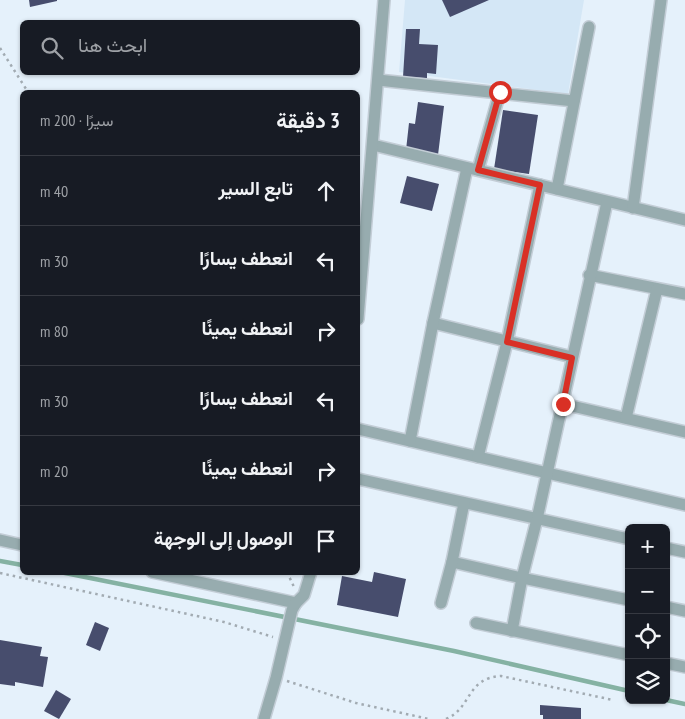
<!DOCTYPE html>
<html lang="ar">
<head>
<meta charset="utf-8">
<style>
  body { margin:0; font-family:"PT Sans Narrow",Vazirmatn,sans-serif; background:#242831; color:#f1f3f6; direction:rtl }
  .controls { position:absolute; right:15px; bottom:15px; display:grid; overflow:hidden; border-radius:8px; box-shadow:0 1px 4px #0004 }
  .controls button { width:45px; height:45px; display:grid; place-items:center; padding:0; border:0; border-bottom:1px solid #363941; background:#171b24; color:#f1f3f6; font:25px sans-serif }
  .stop { position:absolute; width:15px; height:15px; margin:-11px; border:4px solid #d93025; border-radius:50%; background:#fff }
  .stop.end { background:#d93025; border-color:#fff; box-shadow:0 1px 5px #0008 }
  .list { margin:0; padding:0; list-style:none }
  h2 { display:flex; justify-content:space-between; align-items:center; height:65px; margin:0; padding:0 20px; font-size:21px }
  h2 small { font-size:16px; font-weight:400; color:#9ea1a6 }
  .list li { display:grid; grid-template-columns:32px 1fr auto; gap:15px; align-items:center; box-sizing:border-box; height:70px; padding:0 20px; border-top:1px solid #363941 }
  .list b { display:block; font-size:19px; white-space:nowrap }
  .list em { font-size:16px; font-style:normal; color:#9ea1a6 }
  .icon { flex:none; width:28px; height:28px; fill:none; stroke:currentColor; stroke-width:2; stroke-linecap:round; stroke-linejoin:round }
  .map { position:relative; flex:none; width:685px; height:719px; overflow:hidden; direction:ltr }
  .search { position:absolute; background:#171b24; box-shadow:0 1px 4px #0004; left:20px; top:20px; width:340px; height:55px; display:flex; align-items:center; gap:12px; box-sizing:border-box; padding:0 18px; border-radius:8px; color:#9ea1a6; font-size:19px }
  .panel { position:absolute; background:#171b24; box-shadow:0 1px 4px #0004; left:20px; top:90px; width:340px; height:485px; border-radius:8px; direction:rtl }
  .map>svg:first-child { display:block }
  .built { fill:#d4e7f6 }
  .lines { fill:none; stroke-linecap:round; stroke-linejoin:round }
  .stream { stroke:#85b2a3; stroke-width:4.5 }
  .building { fill:#474d6d }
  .minor-casing { stroke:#c3cdd6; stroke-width:14 }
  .path { stroke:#a2abb2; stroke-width:2.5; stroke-dasharray:2.5 4; stroke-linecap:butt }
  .minor { stroke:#97acaf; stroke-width:11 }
  .route { stroke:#d93025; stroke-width:6 }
</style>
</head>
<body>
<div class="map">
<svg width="685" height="719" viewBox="0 0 685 719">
  <rect width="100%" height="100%" fill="#e5f1fb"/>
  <polygon class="built" points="405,0 584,0 568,94 399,72"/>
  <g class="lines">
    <g class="stream">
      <polyline points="0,561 22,565"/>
      <polyline points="60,572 454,651 629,691"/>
      <polyline points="666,700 685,704"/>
    </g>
  </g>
  <g class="building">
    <polygon points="29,0 57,0 57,1 30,7"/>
    <polygon points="442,0 489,0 450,17"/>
    <polygon points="406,29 420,29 419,44 438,45 436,74 427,73 427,78 403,77"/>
    <polygon points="418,102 444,106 438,155 406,150 409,123 415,124"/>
    <polygon points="503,110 538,115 529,174 494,169"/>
    <polygon points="407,176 439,184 432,211 400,203"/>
    <polygon points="374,572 406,579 398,617 337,605 342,576 372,582"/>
    <polygon points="95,622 109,628 100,651 86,645"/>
    <polygon points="0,640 42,647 40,656 48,657 43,687 15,682 15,686 0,684"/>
    <polygon points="56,690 71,699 59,719 44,711"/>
    <polygon points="540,705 581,708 581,719 543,719 543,715 540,715"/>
  </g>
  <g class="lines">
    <g class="minor-casing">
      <g id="minor">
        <polyline points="378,80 574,101"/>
        <polyline points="373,145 685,220"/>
        <polyline points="478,170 500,92"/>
        <polyline points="557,189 589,27"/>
        <polyline points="633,208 661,0"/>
        <polyline points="589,275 685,294"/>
        <polyline points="358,319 384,0"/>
        <polyline points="433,323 572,357"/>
        <polyline points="563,404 685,432"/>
        <polyline points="626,418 657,289"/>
        <polyline points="358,429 685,505"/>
        <polyline points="410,441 433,323 467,168"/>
        <polyline points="478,457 507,342 540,185"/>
        <polyline points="358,479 629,539"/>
        <polyline points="0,540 22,545"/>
        <polyline points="666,548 685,552"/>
        <polyline points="452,562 522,578 629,600"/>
        <polyline points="152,572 296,603 292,610 276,678 264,719"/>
        <polyline points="296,603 304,595 311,572"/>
        <polyline points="441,603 452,562 464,503"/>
        <polyline points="666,607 685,611"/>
        <polyline points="476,623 629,655"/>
        <polyline points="512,631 522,578 537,519 607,202"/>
        <polyline points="666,663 685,667"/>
      </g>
    </g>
    <g class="path">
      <polyline points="0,48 28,92"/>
      <polyline points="287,572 294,587"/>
      <polyline points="0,573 224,622 273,637"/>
      <polyline points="287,681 356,703 429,719"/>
      <path d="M446,719C472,708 466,678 501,676L613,700"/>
    </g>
    <use href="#minor" class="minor"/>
  </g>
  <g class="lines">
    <polyline class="route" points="500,92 478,170 540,185 507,342 572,358 563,404"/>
  </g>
</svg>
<div class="controls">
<button>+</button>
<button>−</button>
<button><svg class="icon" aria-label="locate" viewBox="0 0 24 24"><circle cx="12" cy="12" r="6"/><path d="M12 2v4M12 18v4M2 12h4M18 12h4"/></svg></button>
<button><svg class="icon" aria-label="layers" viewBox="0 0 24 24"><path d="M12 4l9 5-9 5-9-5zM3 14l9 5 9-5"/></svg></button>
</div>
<div class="stop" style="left:500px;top:92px"></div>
<div class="stop end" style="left:563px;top:404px"></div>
<div class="search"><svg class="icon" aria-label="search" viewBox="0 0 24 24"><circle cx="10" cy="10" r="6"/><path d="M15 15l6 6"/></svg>ابحث هنا</div>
<section class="panel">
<h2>3 دقيقة<small>سيرًا · 200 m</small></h2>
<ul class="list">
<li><svg class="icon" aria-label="ahead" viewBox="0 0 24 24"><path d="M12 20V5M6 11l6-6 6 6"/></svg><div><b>تابع السير</b></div><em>40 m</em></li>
<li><svg class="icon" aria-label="left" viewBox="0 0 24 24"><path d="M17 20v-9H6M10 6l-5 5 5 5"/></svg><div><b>انعطف يسارًا</b></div><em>30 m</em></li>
<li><svg class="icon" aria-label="right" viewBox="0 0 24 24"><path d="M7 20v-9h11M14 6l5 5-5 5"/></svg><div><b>انعطف يمينًا</b></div><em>80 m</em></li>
<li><svg class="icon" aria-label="left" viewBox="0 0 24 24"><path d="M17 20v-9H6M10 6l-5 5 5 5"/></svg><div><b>انعطف يسارًا</b></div><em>30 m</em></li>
<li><svg class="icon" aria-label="right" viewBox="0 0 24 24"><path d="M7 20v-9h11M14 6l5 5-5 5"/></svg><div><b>انعطف يمينًا</b></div><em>20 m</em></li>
<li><svg class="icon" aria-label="arrive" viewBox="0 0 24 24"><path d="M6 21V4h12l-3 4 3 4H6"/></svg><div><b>الوصول إلى الوجهة</b></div></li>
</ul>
</section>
</div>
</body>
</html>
